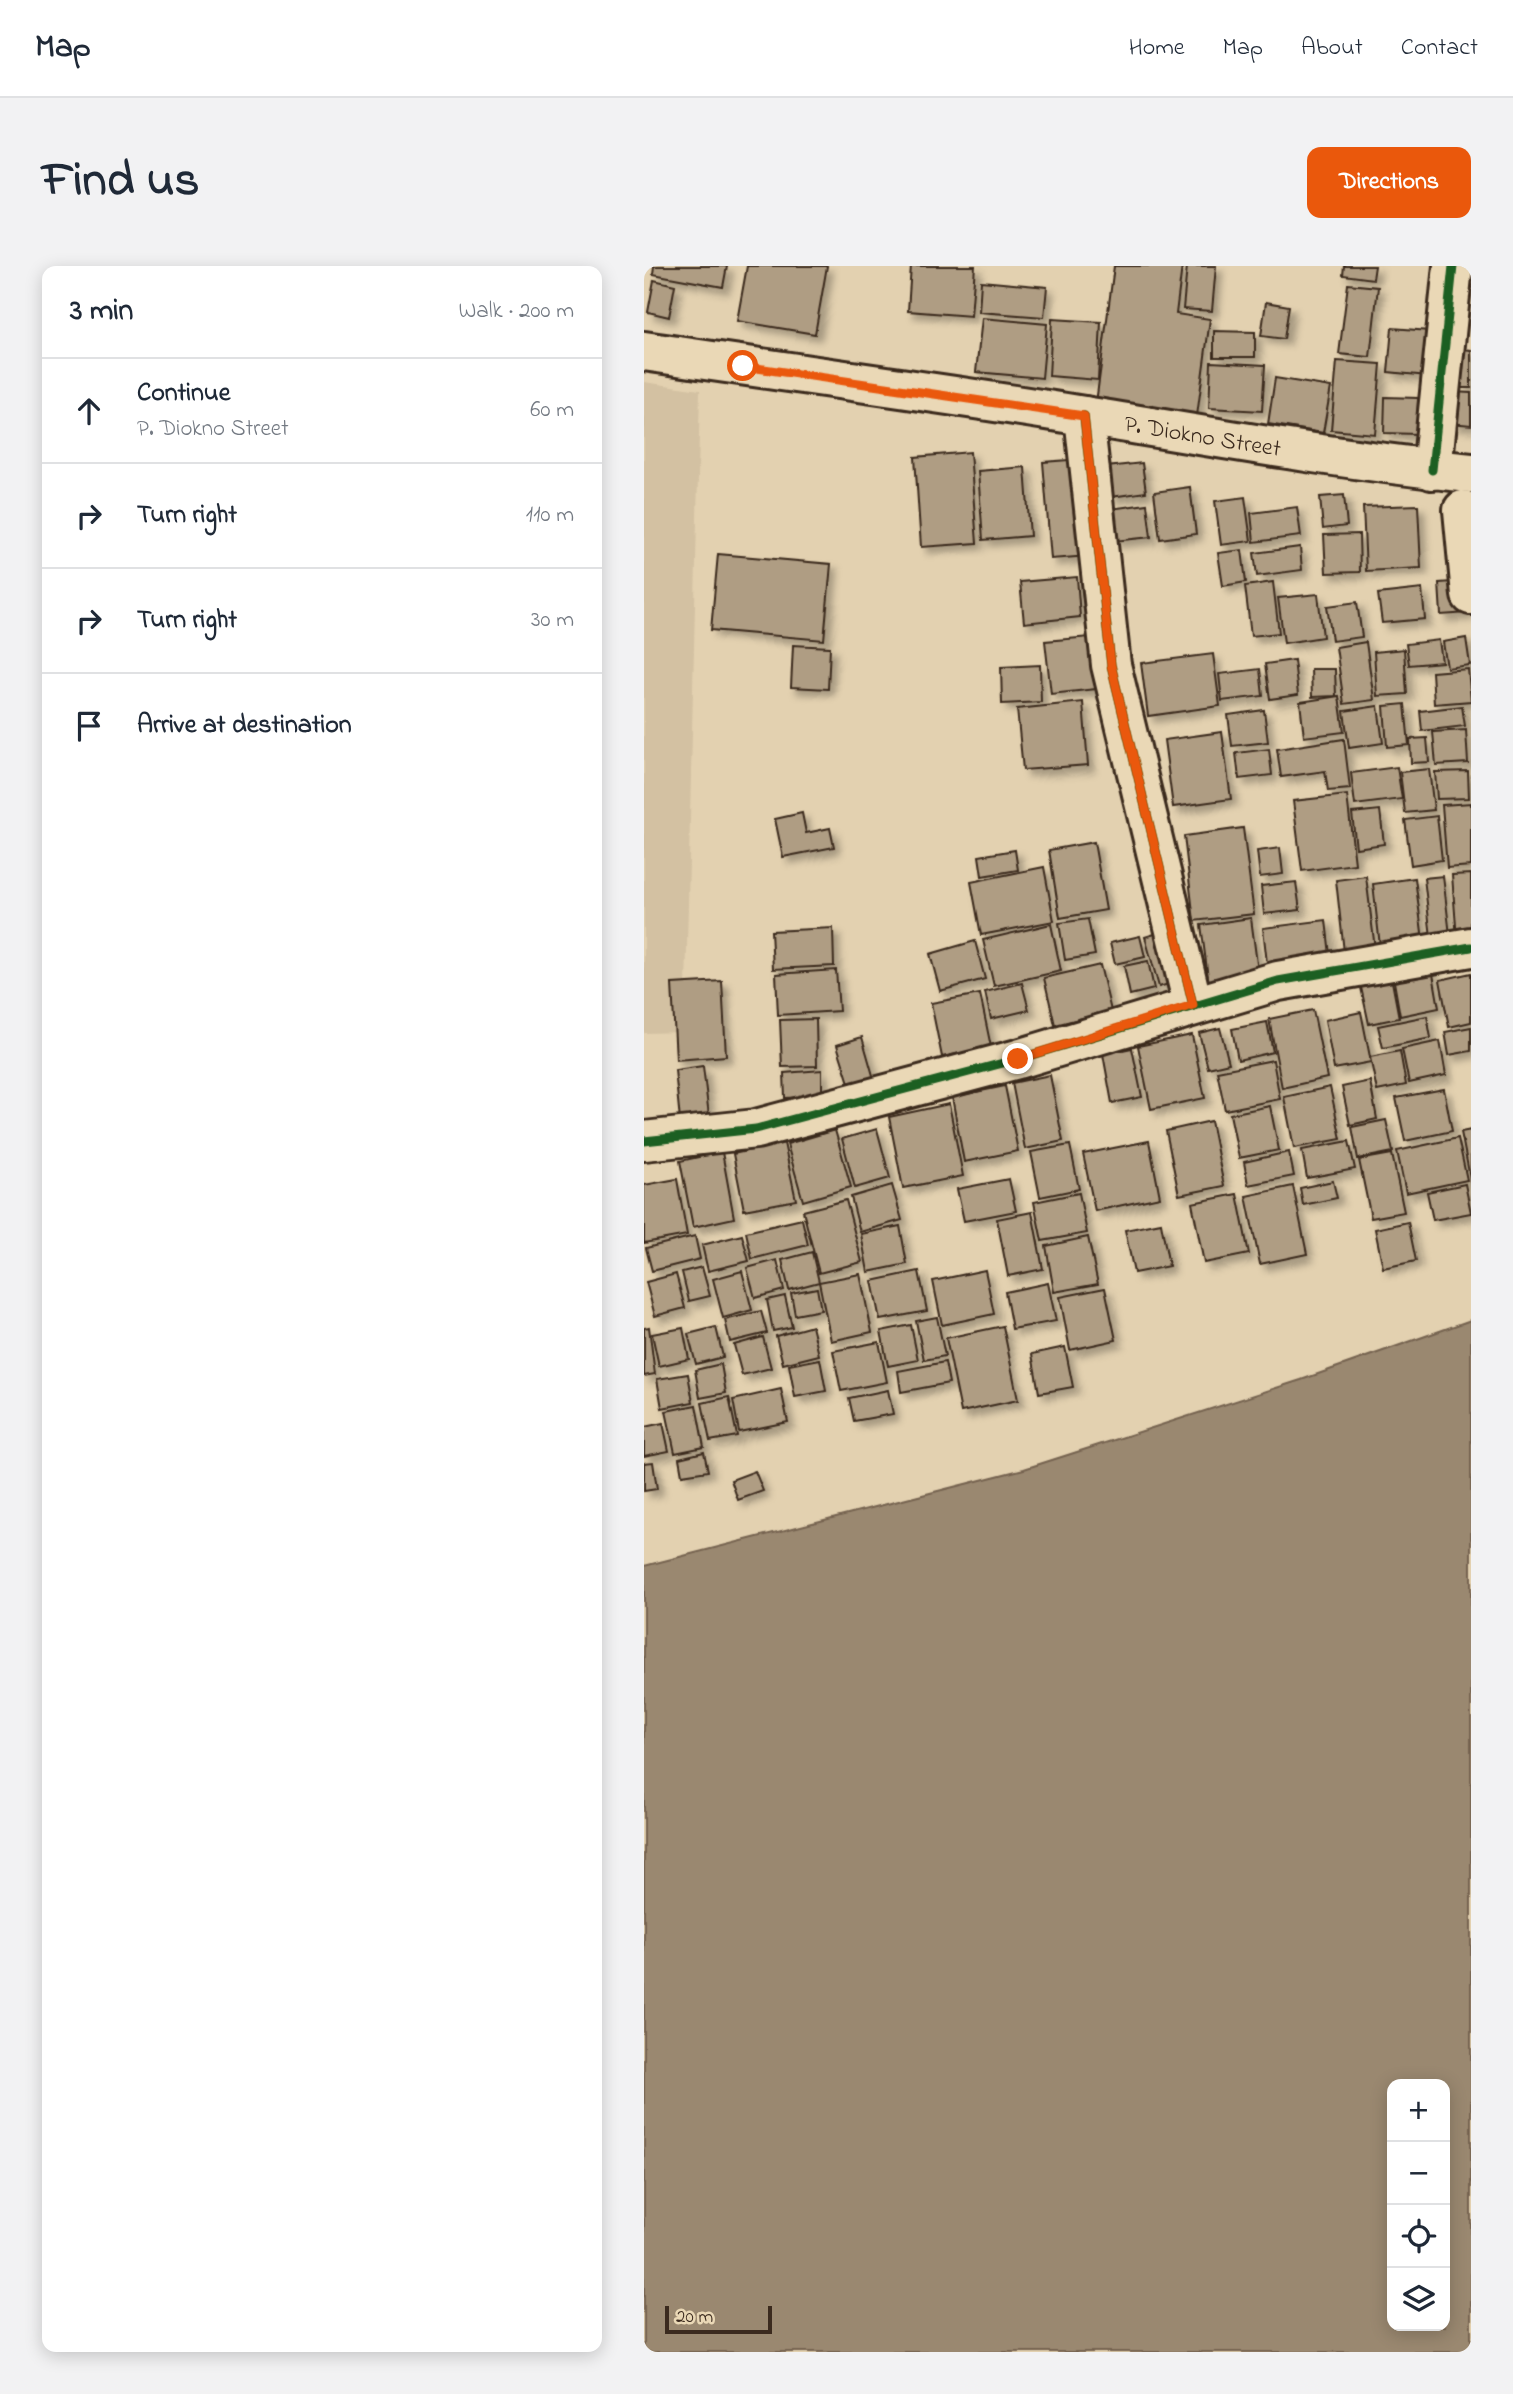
<!DOCTYPE html>
<html lang="en">
<head>
<meta charset="utf-8">
<style>
  body { margin:0; font-family:"Indie Flower",sans-serif; background:#f2f2f3; color:#1f2937 }
  .controls { position:absolute; right:21px; bottom:21px; display:grid; overflow:hidden; border-radius:14px; box-shadow:0 4px 18px #0003 }
  .controls button { width:63px; height:63px; display:grid; place-items:center; padding:0; border:0; border-bottom:2px solid #e0e1e3; background:#fff; color:#1f2937; font:35px sans-serif }
  .scale { position:absolute; left:21px; bottom:18px; width:107px; box-sizing:border-box; padding-left:7px; border:4px solid #3b2a1e; border-top:0; font-size:19px; line-height:24px; white-space:nowrap; color:#3b2a1e; -webkit-text-stroke:5px #ead8b6; paint-order:stroke }
  .stop { position:absolute; width:21px; height:21px; margin:-16px; border:5px solid #ea580c; border-radius:50%; background:#fff }
  .stop.end { background:#ea580c; border-color:#fff; box-shadow:0 2px 7px #0008 }
  .list { margin:0; padding:0; list-style:none }
  h2 { display:flex; justify-content:space-between; align-items:center; height:91px; margin:0; padding:0 28px; font-size:30px }
  h2 small { font-size:23px; font-weight:400; color:#747a83 }
  .list li { display:grid; grid-template-columns:46px 1fr auto; gap:21px; align-items:center; box-sizing:border-box; height:105px; padding:0 28px; border-top:2px solid #e0e1e3 }
  .list b { display:block; font-size:26px; white-space:nowrap }
  .list p { margin:0; font-size:23px; white-space:nowrap; color:#747a83 }
  .list em { font-size:23px; font-style:normal; color:#747a83 }
  .icon { flex:none; width:38px; height:38px; fill:none; stroke:currentColor; stroke-width:2; stroke-linecap:round; stroke-linejoin:round }
  .map { position:relative; flex:none; width:827px; height:2086px; overflow:hidden; border-radius:14px }
  header { display:flex; align-items:center; gap:42px; box-sizing:border-box; height:98px; padding:0 35px; background:#fff; border-bottom:2px solid #e0e1e3 }
  header strong { font-size:33px }
  nav { display:flex; gap:38px; margin-inline-start:auto; font-size:24px }
  .intro { display:flex; align-items:center; justify-content:space-between; box-sizing:border-box; height:168px; padding:0 42px }
  h1 { margin:0; font-size:49px }
  .button { padding:18px 32px; border-radius:14px; background:#ea580c; color:#fff; font-size:24px; font-weight:700 }
  main { display:flex; gap:42px; padding:0 42px }
  aside { flex:1; background:#fff; border-radius:14px; box-shadow:0 4px 18px #0003 }
  .map>svg:first-child { display:block }
  .built { fill:#d3c1a2 }
  .water { fill:#9a8870; stroke:#74624f; stroke-width:2; fill-rule:evenodd }
  .building { fill:#af9d83; stroke:#3b2a1e; stroke-width:2; filter:url(#shadow) }
  .lines { fill:none; stroke-linecap:round; stroke-linejoin:round }
  .minor-casing { stroke:#3b2a1e; stroke-width:44 }
  .major-casing { stroke:#3b2a1e; stroke-width:44 }
  .minor { stroke:#ead8b6; stroke-width:38 }
  .major { stroke:#ead8b6; stroke-width:38 }
  .cycleway-casing { stroke:#ead8b6; stroke-width:13 }
  .cycleway { stroke:#1b5e20; stroke-width:9 }
  .route { stroke:#ea580c; stroke-width:9 }
  .labels { text-anchor:middle; stroke-width:7; stroke-linejoin:round; paint-order:stroke }
  .street-label { font-size:24px; fill:#3b2a1e; stroke:#ead8b6 }
</style>
</head>
<body>
<header>
<strong>Map</strong>
<nav><a>Home</a><a>Map</a><a>About</a><a>Contact</a></nav>
</header>
<div class="intro"><h1>Find us</h1><a class="button">Directions</a></div>
<main>
<aside>
<h2>3 min<small>Walk · 200 m</small></h2>
<ul class="list">
<li><svg class="icon" aria-label="ahead" viewBox="0 0 24 24"><path d="M12 20V5M6 11l6-6 6 6"/></svg><div><b>Continue</b><p>P. Diokno Street</p></div><em>60 m</em></li>
<li><svg class="icon" aria-label="right" viewBox="0 0 24 24"><path d="M7 20v-9h11M14 6l5 5-5 5"/></svg><div><b>Turn right</b></div><em>110 m</em></li>
<li><svg class="icon" aria-label="right" viewBox="0 0 24 24"><path d="M7 20v-9h11M14 6l5 5-5 5"/></svg><div><b>Turn right</b></div><em>30 m</em></li>
<li><svg class="icon" aria-label="arrive" viewBox="0 0 24 24"><path d="M6 21V4h12l-3 4 3 4H6"/></svg><div><b>Arrive at destination</b></div></li>
</ul>
</aside>
<div class="map">
<svg width="827" height="2086" viewBox="0 0 827 2086">
  <defs>
    <filter id="shadow"><feDropShadow dx="6" dy="6" stdDeviation="3.5" flood-color="#0004"/></filter>
  </defs>
  <rect width="100%" height="100%" fill="#e3d1b0"/>
  <filter id="ink" filterUnits="userSpaceOnUse"><feTurbulence type="fractalNoise" baseFrequency=".0143" numOctaves="2"/><feDisplacementMap in="SourceGraphic" scale="14" xChannelSelector="R" yChannelSelector="G"/><feConvolveMatrix kernelMatrix="1 2 1 2 8 2 1 2 1" color-interpolation-filters="sRGB"/></filter>
  <g filter="url(#ink)">
    <polygon class="built" points="0,116 56,124 41,766 0,767"/>
    <path class="water" d="M827,1054V2086H0V1300L380,1203L657,1114ZM748,1818H801V2060H748Z"/>
    <g class="building">
      <polygon points="10,0 83,0 79,21 9,8"/>
      <polygon points="103,0 183,0 171,68 93,55"/>
      <polygon points="267,0 331,0 327,50 264,45"/>
      <polygon points="470,0 538,0 532,48 566,53 553,150 452,137"/>
      <polygon points="543,0 572,0 568,45 539,43"/>
      <polygon points="700,0 731,0 729,13 699,9"/>
      <polygon points="10,14 31,19 25,51 4,46"/>
      <polygon points="337,15 403,21 400,51 335,46"/>
      <polygon points="704,18 734,21 726,91 695,88"/>
      <polygon points="622,36 645,40 640,73 617,70"/>
      <polygon points="338,52 403,58 398,112 332,106"/>
      <polygon points="408,53 457,56 454,114 405,110"/>
      <polygon points="748,62 798,66 794,111 744,106"/>
      <polygon points="570,65 611,66 611,91 570,91"/>
      <polygon points="819,83 827,84 827,122 817,122"/>
      <polygon points="693,95 737,98 731,168 687,164"/>
      <polygon points="567,96 621,99 618,145 565,142"/>
      <polygon points="631,112 687,121 679,167 624,158"/>
      <polygon points="809,126 827,127 827,159 807,157"/>
      <polygon points="741,131 774,132 773,168 740,167"/>
      <polygon points="326,186 333,277 277,281 271,191"/>
      <polygon points="438,193 445,290 407,293 399,196"/>
      <polygon points="498,197 502,226 467,231 463,201"/>
      <polygon points="381,201 386,270 339,274 334,205"/>
      <polygon points="546,221 552,268 516,273 510,226"/>
      <polygon points="700,229 703,260 679,263 676,231"/>
      <polygon points="601,231 607,275 577,279 571,235"/>
      <polygon points="503,238 507,271 470,275 466,243"/>
      <polygon points="774,239 777,302 722,305 719,241"/>
      <polygon points="653,241 657,270 610,276 607,247"/>
      <polygon points="715,268 716,306 682,307 680,269"/>
      <polygon points="656,281 658,304 613,310 610,287"/>
      <polygon points="598,284 602,316 579,320 574,287"/>
      <polygon points="74,288 187,298 180,374 67,364"/>
      <polygon points="433,311 436,351 380,357 376,316"/>
      <polygon points="822,315 824,347 797,349 795,317"/>
      <polygon points="629,316 635,367 607,370 601,320"/>
      <polygon points="778,323 781,353 738,357 734,328"/>
      <polygon points="674,328 679,371 640,377 634,332"/>
      <polygon points="713,336 718,371 688,375 683,340"/>
      <polygon points="446,371 452,423 407,428 401,375"/>
      <polygon points="822,372 826,399 803,402 799,376"/>
      <polygon points="795,374 798,396 765,399 762,378"/>
      <polygon points="722,376 730,434 700,438 692,381"/>
      <polygon points="149,379 186,381 184,423 147,421"/>
      <polygon points="760,383 763,428 733,430 730,386"/>
      <polygon points="569,388 576,440 504,450 497,397"/>
      <polygon points="650,394 654,429 626,433 621,398"/>
      <polygon points="396,399 397,436 358,438 357,401"/>
      <polygon points="616,403 619,430 578,435 575,408"/>
      <polygon points="667,403 691,403 692,430 668,431"/>
      <polygon points="824,403 827,435 790,438 788,406"/>
      <polygon points="695,430 700,466 660,471 656,436"/>
      <polygon points="439,436 444,499 379,504 373,443"/>
      <polygon points="761,438 765,479 743,481 740,440"/>
      <polygon points="734,440 739,477 705,482 700,445"/>
      <polygon points="818,440 821,460 778,465 776,445"/>
      <polygon points="620,444 624,476 588,480 584,449"/>
      <polygon points="822,464 824,497 792,499 789,466"/>
      <polygon points="578,466 587,533 529,541 520,474"/>
      <polygon points="783,472 785,496 767,497 766,473"/>
      <polygon points="700,473 706,523 684,525 681,505 637,511 633,483"/>
      <polygon points="625,483 628,509 595,513 592,487"/>
      <polygon points="753,501 758,533 711,539 707,507"/>
      <polygon points="785,503 790,544 761,547 756,506"/>
      <polygon points="824,505 825,532 793,533 791,506"/>
      <polygon points="703,529 711,598 658,605 649,535"/>
      <polygon points="827,537 827,600 803,602 798,539"/>
      <polygon points="736,544 740,578 712,582 708,547"/>
      <polygon points="158,547 162,567 186,562 190,581 139,591 131,553"/>
      <polygon points="793,550 798,594 767,599 761,554"/>
      <polygon points="599,562 610,648 550,655 540,570"/>
      <polygon points="450,576 462,644 416,652 405,584"/>
      <polygon points="636,582 639,608 616,611 613,585"/>
      <polygon points="371,584 374,604 338,610 335,590"/>
      <polygon points="400,601 410,655 337,669 327,616"/>
      <polygon points="827,608 827,672 813,673 808,609"/>
      <polygon points="722,610 731,683 700,686 692,614"/>
      <polygon points="799,610 806,669 787,671 780,612"/>
      <polygon points="771,612 779,674 736,680 729,618"/>
      <polygon points="652,616 656,644 620,648 617,620"/>
      <polygon points="607,652 615,713 565,719 557,659"/>
      <polygon points="444,653 451,689 421,694 415,657"/>
      <polygon points="682,654 687,698 624,706 619,662"/>
      <polygon points="407,658 417,705 350,720 339,674"/>
      <polygon points="189,662 190,700 129,703 127,665"/>
      <polygon points="527,663 541,713 515,721 501,671"/>
      <polygon points="496,670 501,691 471,698 466,677"/>
      <polygon points="331,675 341,713 296,725 286,688"/>
      <polygon points="504,695 510,723 486,729 480,700"/>
      <polygon points="456,699 467,745 411,759 400,712"/>
      <polygon points="788,702 795,742 756,750 749,710"/>
      <polygon points="192,704 195,745 134,749 132,708"/>
      <polygon points="827,707 827,756 805,761 796,714"/>
      <polygon points="747,710 755,752 725,758 716,717"/>
      <polygon points="78,715 82,790 32,794 28,718"/>
      <polygon points="378,717 385,744 347,753 341,726"/>
      <polygon points="336,728 347,781 298,791 287,737"/>
      <polygon points="669,744 683,812 638,822 625,753"/>
      <polygon points="717,746 727,796 690,803 681,754"/>
      <polygon points="783,750 787,772 739,782 734,760"/>
      <polygon points="172,753 173,800 138,801 136,754"/>
      <polygon points="623,756 629,786 594,794 588,763"/>
      <polygon points="827,761 827,785 805,789 801,766"/>
      <polygon points="576,762 585,797 564,802 555,767"/>
      <polygon points="548,769 561,832 507,843 494,780"/>
      <polygon points="218,771 230,813 206,820 193,779"/>
      <polygon points="796,775 802,809 765,817 758,783"/>
      <polygon points="488,782 498,831 468,837 459,788"/>
      <polygon points="756,785 762,819 733,825 726,791"/>
      <polygon points="629,794 636,833 581,844 573,805"/>
      <polygon points="59,800 65,850 36,854 31,804"/>
      <polygon points="178,804 178,830 141,832 140,807"/>
      <polygon points="406,809 419,875 381,883 368,817"/>
      <polygon points="726,815 733,853 706,859 698,821"/>
      <polygon points="361,820 374,885 320,896 308,831"/>
      <polygon points="686,821 697,873 650,882 640,831"/>
      <polygon points="800,823 808,865 761,875 752,832"/>
      <polygon points="305,838 319,910 259,922 245,851"/>
      <polygon points="626,840 635,884 595,892 586,848"/>
      <polygon points="742,854 749,886 714,893 708,861"/>
      <polygon points="567,855 580,920 535,929 522,865"/>
      <polygon points="233,863 246,912 211,922 198,873"/>
      <polygon points="191,864 207,921 159,935 143,878"/>
      <polygon points="827,864 827,917 817,866"/>
      <polygon points="814,872 823,914 762,927 753,885"/>
      <polygon points="505,875 516,931 451,945 439,888"/>
      <polygon points="705,875 711,903 663,912 658,884"/>
      <polygon points="140,877 152,934 100,944 89,888"/>
      <polygon points="426,879 435,923 396,931 387,886"/>
      <polygon points="78,886 90,952 49,961 36,895"/>
      <polygon points="645,886 650,910 604,919 600,896"/>
      <polygon points="748,888 760,946 727,952 715,894"/>
      <polygon points="33,913 43,969 0,977 0,919"/>
      <polygon points="365,913 372,945 320,955 313,923"/>
      <polygon points="689,915 693,932 659,939 656,922"/>
      <polygon points="821,918 827,947 789,954 783,926"/>
      <polygon points="248,919 258,954 216,966 207,931"/>
      <polygon points="649,920 663,988 616,998 602,930"/>
      <polygon points="435,927 443,967 398,975 390,936"/>
      <polygon points="593,928 605,988 560,997 548,937"/>
      <polygon points="202,934 218,996 175,1007 159,945"/>
      <polygon points="388,946 399,1003 364,1010 353,953"/>
      <polygon points="158,953 164,979 108,993 102,966"/>
      <polygon points="764,956 772,995 739,1002 731,963"/>
      <polygon points="517,957 525,1000 490,1007 481,964"/>
      <polygon points="256,960 263,998 224,1006 217,968"/>
      <polygon points="98,969 105,995 64,1005 58,979"/>
      <polygon points="51,970 56,993 8,1005 2,982"/>
      <polygon points="444,971 454,1018 410,1026 402,980"/>
      <polygon points="168,986 175,1016 145,1024 138,994"/>
      <polygon points="133,994 140,1024 111,1032 103,1002"/>
      <polygon points="58,1001 66,1030 45,1035 38,1006"/>
      <polygon points="341,1004 350,1048 298,1059 289,1015"/>
      <polygon points="98,1005 108,1044 79,1052 69,1013"/>
      <polygon points="275,1005 283,1045 236,1054 228,1015"/>
      <polygon points="32,1008 41,1042 11,1050 2,1016"/>
      <polygon points="216,1008 228,1066 187,1075 175,1016"/>
      <polygon points="404,1017 412,1055 368,1063 361,1026"/>
      <polygon points="173,1022 177,1044 151,1049 147,1027"/>
      <polygon points="461,1022 472,1074 426,1084 416,1031"/>
      <polygon points="141,1030 148,1061 129,1065 123,1034"/>
      <polygon points="117,1045 123,1067 86,1076 81,1054"/>
      <polygon points="293,1051 301,1090 280,1094 272,1055"/>
      <polygon points="267,1059 274,1094 244,1100 237,1065"/>
      <polygon points="168,1060 175,1089 139,1098 132,1070"/>
      <polygon points="359,1060 374,1134 317,1146 302,1072"/>
      <polygon points="5,1061 11,1108 0,1110 0,1062"/>
      <polygon points="72,1061 79,1091 52,1098 44,1068"/>
      <polygon points="39,1062 45,1093 15,1100 8,1068"/>
      <polygon points="119,1071 127,1102 98,1109 90,1079"/>
      <polygon points="235,1076 243,1116 197,1125 189,1085"/>
      <polygon points="421,1081 429,1121 395,1127 388,1088"/>
      <polygon points="176,1093 182,1125 151,1131 145,1099"/>
      <polygon points="301,1096 305,1117 257,1126 254,1105"/>
      <polygon points="77,1098 82,1127 56,1132 51,1104"/>
      <polygon points="44,1108 49,1136 18,1142 13,1113"/>
      <polygon points="137,1123 144,1156 95,1166 89,1134"/>
      <polygon points="244,1124 249,1148 210,1155 205,1132"/>
      <polygon points="85,1131 93,1170 66,1175 58,1137"/>
      <polygon points="52,1139 60,1181 31,1187 22,1145"/>
      <polygon points="19,1157 25,1185 0,1190 0,1161"/>
      <polygon points="60,1186 64,1205 38,1209 35,1192"/>
      <polygon points="9,1196 13,1223 0,1225 0,1197"/>
      <polygon points="111,1205 119,1225 94,1234 87,1214"/>
    </g>
    <g class="lines">
      <g class="minor-casing">
        <g id="minor">
          <polyline points="440,150 467,399 549,739"/>
          <polyline points="788,204 809,0"/>
          <polyline points="819,244 827,329"/>
          <polyline points="0,875 112,863 374,793 634,715 827,681"/>
        </g>
      </g>
      <g class="major-casing">
        <g id="major">
          <path id="s1" d="M0,85C147,107 294,126 440,150C569,171 697,194 827,207"/>
        </g>
      </g>
      <use href="#minor" class="minor"/>
      <use href="#major" class="major"/>
      <g class="cycleway-casing">
        <g id="cycleway">
          <polyline points="440,150 467,399 549,739"/>
          <polyline points="788,204 809,0"/>
          <polyline points="0,875 112,863 374,793 634,715 827,681"/>
        </g>
      </g>
      <use href="#cycleway" class="cycleway"/>
    </g>
  </g>
  <g class="lines" filter="url(#ink)">
    <polyline class="route" points="99,100 440,150 467,399 549,739 374,793"/>
  </g>
  <g class="labels">
    <g class="street-label">
      <text dy="8" stroke="none"><textPath href="#s1" startOffset="565">P. Diokno Street</textPath></text>
    </g>
  </g>
</svg>
<div class="controls">
<button>+</button>
<button>−</button>
<button><svg class="icon" aria-label="locate" viewBox="0 0 24 24"><circle cx="12" cy="12" r="6"/><path d="M12 2v4M12 18v4M2 12h4M18 12h4"/></svg></button>
<button><svg class="icon" aria-label="layers" viewBox="0 0 24 24"><path d="M12 4l9 5-9 5-9-5zM3 14l9 5 9-5"/></svg></button>
</div>
<div class="scale">20 m</div>
<div class="stop" style="left:99px;top:100px"></div>
<div class="stop end" style="left:374px;top:793px"></div>
</div>
</main>
</body>
</html>
